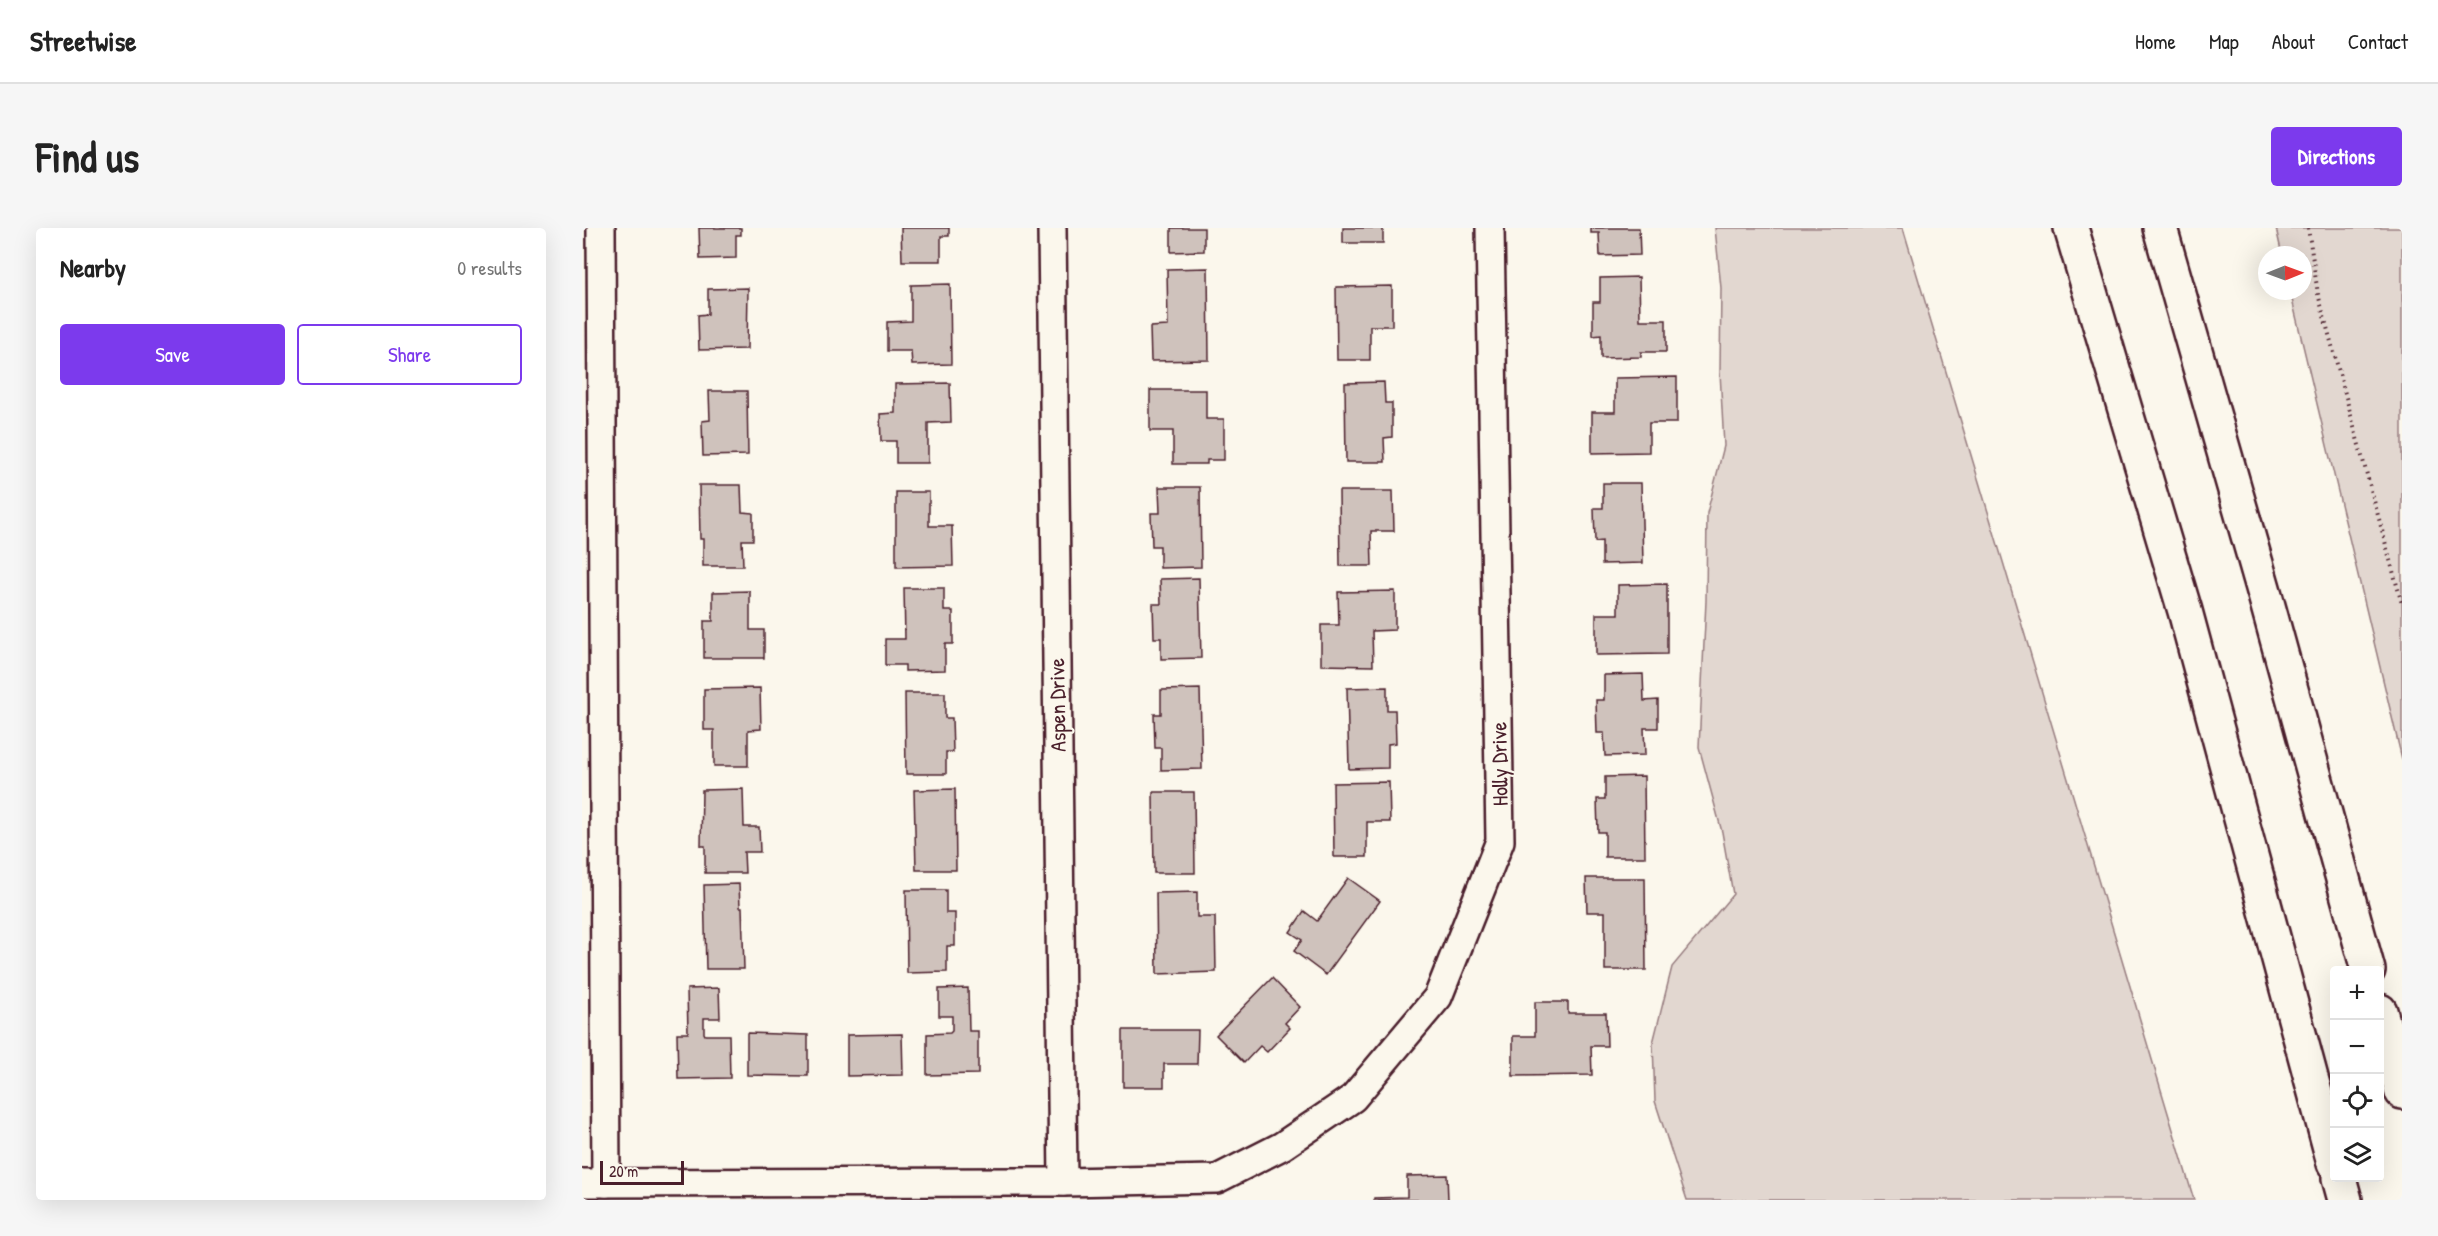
<!DOCTYPE html>
<html lang="en">
<head>
<meta charset="utf-8">
<style>
  body { margin:0; font-family:"Patrick Hand",sans-serif; background:#f6f6f6; color:#222 }
  .controls { position:absolute; right:18px; bottom:18px; display:grid; overflow:hidden; border-radius:6px; box-shadow:0 6px 24px #0002 }
  .controls button { width:54px; height:54px; display:grid; place-items:center; padding:0; border:0; border-bottom:2px solid #e0e0e0; background:#fff; color:#222; font:30px sans-serif }
  .compass { position:absolute; left:1676px; top:18px; width:54px; height:54px; border-radius:50%; background:#fff; box-shadow:0 6px 24px #0002; rotate:89deg }
  .scale { position:absolute; left:18px; bottom:15px; width:84px; box-sizing:border-box; padding-left:6px; border:3px solid #4a1f2b; border-top:0; font-size:16px; line-height:21px; white-space:nowrap; color:#4a1f2b; -webkit-text-stroke:4px #fbf7ec; paint-order:stroke }
  .list { margin:0; padding:0; list-style:none }
  h2 { display:flex; justify-content:space-between; align-items:center; height:78px; margin:0; padding:0 24px; font-size:26px }
  h2 small { font-size:20px; font-weight:400; color:#767676 }
  .actions { display:flex; gap:12px; padding:18px 24px }
  .actions a { flex:1; padding:14px 0; border:2px solid #7c3aed; border-radius:6px; text-align:center; font-size:21px; color:#7c3aed }
  .actions .main { background:#7c3aed; color:#fff }
  .icon { flex:none; width:33px; height:33px; fill:none; stroke:currentColor; stroke-width:2; stroke-linecap:round; stroke-linejoin:round }
  .map { position:relative; flex:none; width:1820px; height:972px; overflow:hidden; border-radius:6px }
  header { display:flex; align-items:center; gap:36px; box-sizing:border-box; height:84px; padding:0 30px; background:#fff; border-bottom:2px solid #e0e0e0 }
  header strong { font-size:28px }
  nav { display:flex; gap:33px; margin-inline-start:auto; font-size:21px }
  .intro { display:flex; align-items:center; justify-content:space-between; box-sizing:border-box; height:144px; padding:0 36px }
  h1 { margin:0; font-size:42px }
  .button { padding:15px 27px; border-radius:6px; background:#7c3aed; color:#fff; font-size:21px; font-weight:700 }
  main { display:flex; gap:36px; padding:0 36px }
  aside { flex:1; background:#fff; border-radius:6px; box-shadow:0 6px 24px #0002 }
  .map>svg:first-child { display:block }
  .green { fill:#e2d7d0; stroke:#967b7e; stroke-width:1.5 }
  .building { fill:#cfc2bc; stroke:#4a1f2b; stroke-width:1.5 }
  .lines { fill:none; stroke-linecap:round; stroke-linejoin:round }
  .minor-casing { stroke:#4a1f2b; stroke-width:32 }
  .highway-casing { stroke:#4a1f2b; stroke-width:38 }
  .path { stroke:#4a1f2b; stroke-width:4; stroke-dasharray:1.5 4.5; stroke-linecap:butt }
  .minor { stroke:#fbf7ec; stroke-width:27 }
  .highway { stroke:#fbf7ec; stroke-width:33 }
  .labels { text-anchor:middle; stroke-width:4.5; stroke-linejoin:round; paint-order:stroke }
  .street-label { font-size:22px; fill:#4a1f2b; stroke:#fbf7ec }
</style>
</head>
<body>
<header>
<strong>Streetwise</strong>
<nav><a>Home</a><a>Map</a><a>About</a><a>Contact</a></nav>
</header>
<div class="intro"><h1>Find us</h1><a class="button">Directions</a></div>
<main>
<aside>
<h2>Nearby<small>0 results</small></h2>
<ul class="list">
</ul>
<div class="actions"><a class="main">Save</a><a>Share</a></div>
</aside>
<div class="map">
<svg width="1820" height="972" viewBox="0 0 1820 972">
  <rect width="100%" height="100%" fill="#fbf7ec"/>
  <filter id="ink" filterUnits="userSpaceOnUse"><feTurbulence type="fractalNoise" baseFrequency=".0167" numOctaves="2"/><feDisplacementMap in="SourceGraphic" scale="12" xChannelSelector="R" yChannelSelector="G"/><feConvolveMatrix kernelMatrix="1 2 1 2 8 2 1 2 1" color-interpolation-filters="sRGB"/></filter>
  <g filter="url(#ink)">
    <g class="green">
      <polygon points="1133,0 1321,0 1612,972 1105,972 1073,873 1071,815 1090,739 1151,666 1140,604 1117,519 1124,373 1125,285 1142,218 1138,144 1139,60"/>
      <polygon points="1694,0 1820,0 1820,531 1708,63 1721,63 1721,27 1700,27"/>
    </g>
    <g class="building">
      <polygon points="117,0 159,0 159,7 154,7 154,30 118,31"/>
      <polygon points="319,0 367,0 367,8 359,8 359,33 320,33"/>
      <polygon points="589,0 622,0 622,23 589,24"/>
      <rect x="761" y="0" width="40" height="15"/>
      <polygon points="1009,0 1057,0 1058,27 1018,28 1017,5 1009,5"/>
      <polygon points="626,40 627,132 569,133 568,99 586,98 585,41"/>
      <polygon points="1057,49 1058,92 1084,92 1084,124 1059,124 1059,129 1019,130 1019,107 1011,108 1011,74 1018,74 1018,50"/>
      <polygon points="368,56 369,136 330,137 329,123 305,123 305,94 329,93 329,57"/>
      <polygon points="810,58 810,98 788,98 788,132 755,132 754,59"/>
      <polygon points="166,60 165,121 117,122 116,87 126,86 126,61"/>
      <polygon points="1095,149 1095,195 1067,195 1067,224 1010,225 1010,184 1033,184 1033,150"/>
      <polygon points="802,154 803,175 810,175 810,209 802,210 803,234 764,234 763,155"/>
      <polygon points="368,155 369,194 346,195 346,235 314,235 314,213 299,213 298,186 313,185 313,156"/>
      <polygon points="568,162 624,162 624,191 642,191 642,232 625,232 625,236 591,236 591,203 568,203"/>
      <polygon points="127,163 165,163 166,227 121,228 120,193 128,192"/>
      <polygon points="1021,255 1059,255 1061,335 1020,336 1020,313 1013,314 1012,280 1021,280"/>
      <polygon points="117,257 159,257 160,284 171,285 171,312 160,312 161,338 121,338 121,311 118,311"/>
      <polygon points="577,259 618,259 619,339 578,340 578,318 570,318 569,285 578,285"/>
      <polygon points="757,263 811,263 812,303 789,303 790,338 758,338"/>
      <polygon points="314,264 347,264 347,298 370,298 371,338 314,339"/>
      <polygon points="617,350 619,430 579,431 579,410 572,410 571,376 579,376 578,351"/>
      <polygon points="1085,356 1085,426 1014,427 1014,386 1036,386 1036,357"/>
      <polygon points="322,360 362,360 362,383 371,383 371,416 363,416 363,442 323,443 323,437 303,437 303,411 323,411"/>
      <polygon points="168,363 168,402 182,402 182,430 122,430 122,393 131,393 131,364"/>
      <polygon points="813,363 813,402 790,403 791,438 739,437 739,397 757,397 756,364"/>
      <polygon points="1061,446 1062,473 1076,472 1076,500 1062,500 1063,527 1023,528 1022,505 1015,505 1014,472 1022,472 1022,447"/>
      <polygon points="805,459 805,482 813,482 814,515 806,516 806,540 767,541 765,460"/>
      <polygon points="178,460 179,501 166,502 166,538 132,538 132,502 122,502 122,461"/>
      <polygon points="618,461 620,541 579,542 579,520 573,520 572,486 579,486 579,462"/>
      <polygon points="323,465 363,465 363,490 370,490 371,524 364,524 364,546 324,546"/>
      <polygon points="1062,548 1063,629 1023,629 1023,604 1016,604 1015,571 1023,571 1023,549"/>
      <polygon points="807,554 808,594 785,594 785,629 752,629 751,555"/>
      <polygon points="161,561 162,599 177,599 178,624 162,624 163,645 123,645 123,618 119,618 120,562"/>
      <polygon points="373,561 374,642 334,642 332,562"/>
      <polygon points="571,564 612,564 613,645 572,645"/>
      <polygon points="766,650 798,673 744,747 712,723 720,712 708,704 722,683 735,693"/>
      <polygon points="1004,650 1063,650 1064,742 1023,742 1023,684 1005,684"/>
      <polygon points="157,656 158,679 160,679 162,741 124,741 122,657"/>
      <polygon points="324,662 364,662 364,685 373,685 373,718 365,718 365,744 325,745"/>
      <polygon points="615,664 615,689 633,689 634,744 575,746 574,665"/>
      <polygon points="690,750 718,779 703,795 708,800 685,824 678,818 662,835 634,807"/>
      <polygon points="137,760 138,790 122,790 122,805 123,807 147,807 148,850 96,851 95,805 106,805 105,761"/>
      <polygon points="386,760 387,803 396,803 396,846 345,847 345,806 368,805 370,803 370,788 357,788 357,761"/>
      <polygon points="953,774 986,774 986,785 1024,785 1025,818 1009,818 1010,847 931,848 931,808 953,808"/>
      <polygon points="541,802 616,802 615,836 582,836 582,859 541,859"/>
      <polygon points="165,805 226,807 226,848 165,847"/>
      <polygon points="320,806 321,847 265,848 265,807"/>
      <polygon points="865,947 866,972 792,972 792,970 825,969 825,948"/>
    </g>
    <g class="lines">
      <g class="minor-casing">
        <g id="minor">
          <polyline points="19,0 24,955"/>
          <polyline points="470,0 481,954"/>
          <polyline points="0,955 481,954 635,951 700,918 771,870 856,769 918,613 908,0"/>
        </g>
      </g>
      <g class="highway-casing">
        <g id="highway">
          <polyline points="1489,0 1603,383 1752,935"/>
          <polyline points="1578,0 1683,367 1786,742"/>
          <polyline points="1798,783 1820,864"/>
          <polyline points="1757,950 1763,972"/>
        </g>
      </g>
      <polyline class="path" points="1726,0 1736,66 1820,376"/>
      <use href="#minor" class="minor"/>
      <use href="#highway" class="highway"/>
    </g>
  </g>
  <g class="labels">
    <g class="street-label">
      <text transform="translate(475 477) rotate(-91)" y="8">Aspen Drive</text>
      <text transform="translate(917 536) rotate(-91)" y="8">Holly Drive</text>
    </g>
  </g>
</svg>
<div class="controls">
<button>+</button>
<button>−</button>
<button><svg class="icon" aria-label="locate" viewBox="0 0 24 24"><circle cx="12" cy="12" r="6"/><path d="M12 2v4M12 18v4M2 12h4M18 12h4"/></svg></button>
<button><svg class="icon" aria-label="layers" viewBox="0 0 24 24"><path d="M12 4l9 5-9 5-9-5zM3 14l9 5 9-5"/></svg></button>
</div>
<svg class="compass" viewBox="-18 -18 36 36"><path d="M0-13l5 13h-10z" fill="#e53935"/><path d="M0 13l5-13h-10z" fill="#767676"/></svg>
<div class="scale">20 m</div>
</div>
</main>
</body>
</html>
